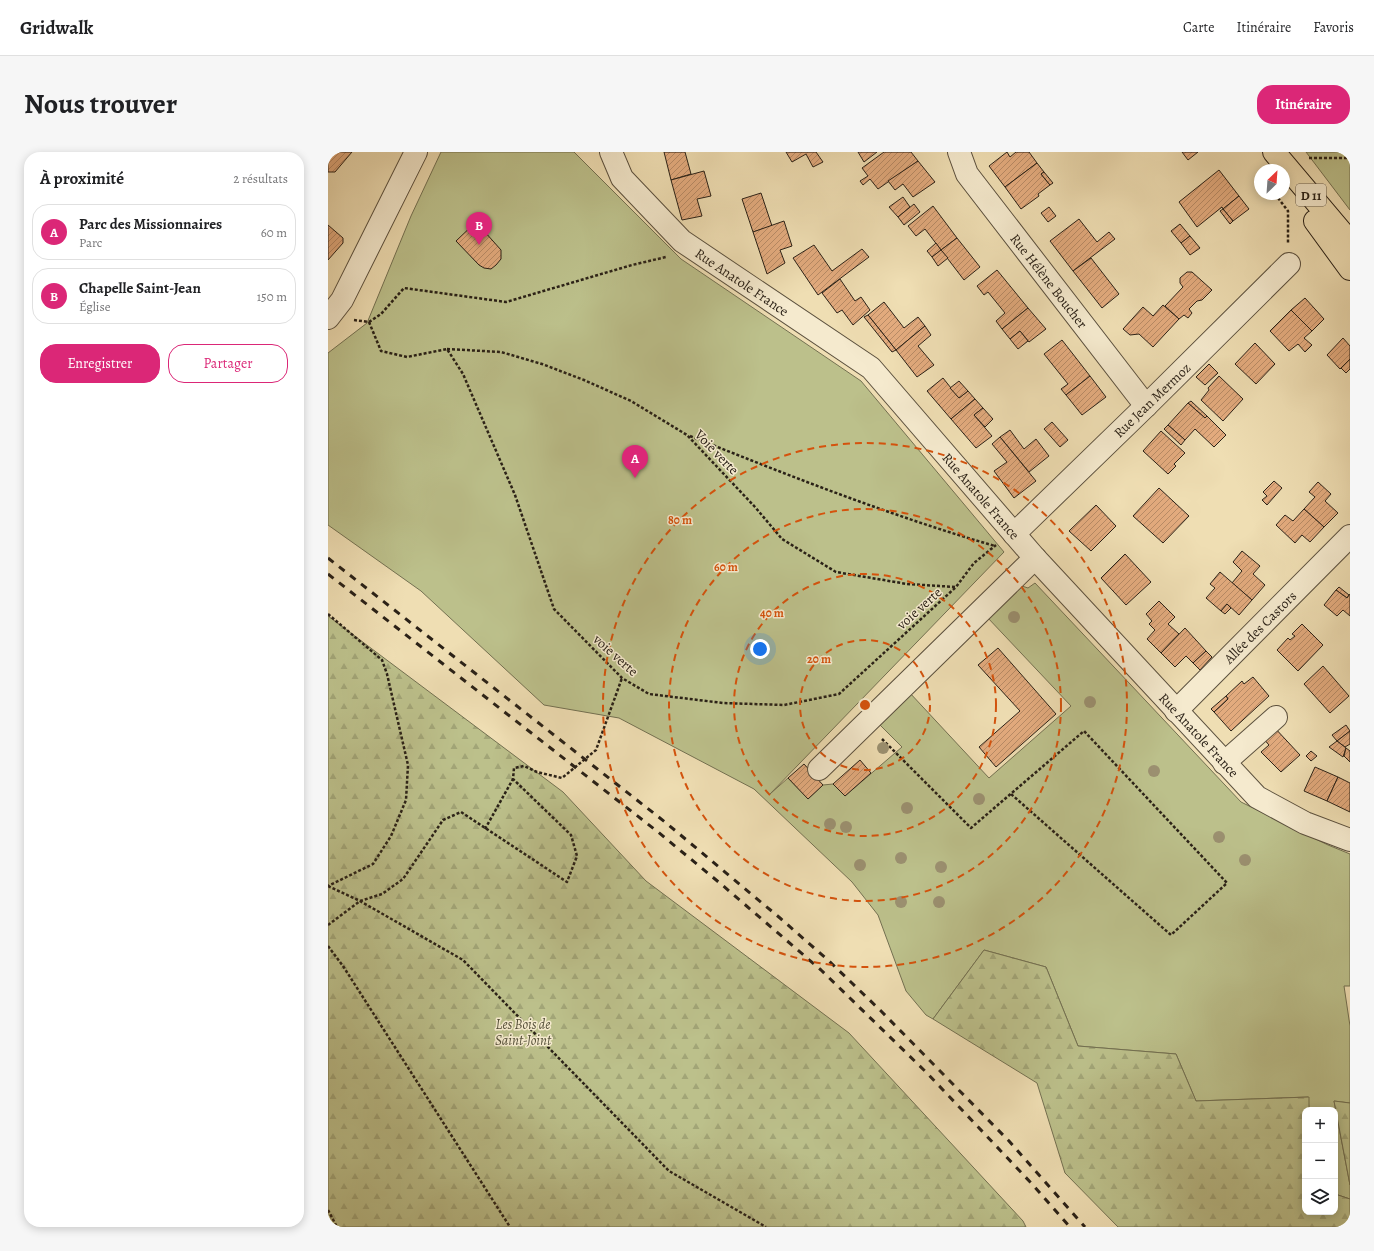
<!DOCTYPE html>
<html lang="fr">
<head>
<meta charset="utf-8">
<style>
  body { margin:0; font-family:Alegreya,serif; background:#f6f6f6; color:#202124 }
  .controls { position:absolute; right:12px; bottom:12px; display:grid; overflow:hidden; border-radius:8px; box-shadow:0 2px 10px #0003 }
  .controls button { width:36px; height:36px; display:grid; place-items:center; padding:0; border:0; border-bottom:1px solid #e0e0e0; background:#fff; color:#202124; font:20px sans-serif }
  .compass { position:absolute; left:926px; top:12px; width:36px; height:36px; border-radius:50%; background:#fff; box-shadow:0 2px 10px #0003; rotate:25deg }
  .you { position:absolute; left:432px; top:497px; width:14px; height:14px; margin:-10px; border:3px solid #fff; border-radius:50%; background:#1a73e8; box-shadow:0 0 0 6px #1a73e833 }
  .badge { display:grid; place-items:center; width:26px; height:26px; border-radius:50%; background:#db2777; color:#fff; font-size:13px; font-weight:700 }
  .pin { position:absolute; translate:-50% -33px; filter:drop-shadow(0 1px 2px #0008) }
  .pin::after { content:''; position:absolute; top:21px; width:14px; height:12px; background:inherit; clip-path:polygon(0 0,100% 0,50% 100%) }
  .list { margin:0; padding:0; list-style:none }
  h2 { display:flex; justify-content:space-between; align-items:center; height:52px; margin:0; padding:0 16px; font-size:17px }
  h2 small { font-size:13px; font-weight:400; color:#757577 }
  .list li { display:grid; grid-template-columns:26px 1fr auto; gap:12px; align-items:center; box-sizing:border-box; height:56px; margin:0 8px 8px; padding:0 8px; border:1px solid #e0e0e0; border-radius:16px }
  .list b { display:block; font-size:15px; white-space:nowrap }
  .list p { margin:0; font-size:13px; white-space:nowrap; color:#757577 }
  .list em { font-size:13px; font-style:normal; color:#757577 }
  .actions { display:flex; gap:8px; padding:12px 16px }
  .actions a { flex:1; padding:9px 0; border:1px solid #db2777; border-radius:16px; text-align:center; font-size:14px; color:#db2777 }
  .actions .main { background:#db2777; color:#fff }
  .icon { flex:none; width:22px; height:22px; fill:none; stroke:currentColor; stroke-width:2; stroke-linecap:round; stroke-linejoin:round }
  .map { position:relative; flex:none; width:1022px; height:1075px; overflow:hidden; border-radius:16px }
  header { display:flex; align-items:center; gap:24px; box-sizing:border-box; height:56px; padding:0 20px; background:#fff; border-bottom:1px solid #e0e0e0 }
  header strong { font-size:19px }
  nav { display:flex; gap:22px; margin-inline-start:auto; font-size:14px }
  .intro { display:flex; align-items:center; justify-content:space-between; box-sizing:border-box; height:96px; padding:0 24px }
  h1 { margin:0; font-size:28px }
  .button { padding:10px 18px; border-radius:16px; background:#db2777; color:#fff; font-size:14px; font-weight:700 }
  main { display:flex; gap:24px; padding:0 24px }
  aside { flex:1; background:#fff; border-radius:16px; box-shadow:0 2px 10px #0003 }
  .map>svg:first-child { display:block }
  .green { fill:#bcc08b; stroke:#737051 }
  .forest { fill:url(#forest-firs); stroke:#737051 }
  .building { fill:url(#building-hatch); stroke:#2a2117 }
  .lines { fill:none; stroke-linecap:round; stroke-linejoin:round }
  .minor-casing { stroke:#5b503e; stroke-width:24 }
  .major-casing { stroke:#2a2117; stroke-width:24 }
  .path { stroke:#2a2117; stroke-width:2.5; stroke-dasharray:3 2; stroke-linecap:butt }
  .minor { stroke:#f5eace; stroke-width:22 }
  .major { stroke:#efdeb3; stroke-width:22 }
  .rail { stroke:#2a2117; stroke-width:3; stroke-dasharray:7 7; stroke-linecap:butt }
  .tree { fill:#9b9070 }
  .ring { fill:none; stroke:#d5530d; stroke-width:2; stroke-dasharray:7 5 }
  .labels { text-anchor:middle; stroke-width:3; stroke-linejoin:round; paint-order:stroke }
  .shield { fill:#f5eace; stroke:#675d4e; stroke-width:1 }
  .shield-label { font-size:13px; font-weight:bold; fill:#2a2117 }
  .street-label { font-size:14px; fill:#2a2117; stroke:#f5eace }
  .park-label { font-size:14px; font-style:italic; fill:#56513a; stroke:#f5eace }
  .centre { fill:#d5530d; stroke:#f5eace; stroke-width:2 }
  .ring-label { font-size:12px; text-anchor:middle; font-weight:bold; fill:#d5530d; stroke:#f5eace; stroke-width:3; stroke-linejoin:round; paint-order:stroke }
</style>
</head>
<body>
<header>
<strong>Gridwalk</strong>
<nav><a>Carte</a><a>Itinéraire</a><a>Favoris</a></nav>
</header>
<div class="intro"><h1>Nous trouver</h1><a class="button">Itinéraire</a></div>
<main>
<aside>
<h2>À proximité<small>2 résultats</small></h2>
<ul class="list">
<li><span class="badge">A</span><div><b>Parc des Missionnaires</b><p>Parc</p></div><em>60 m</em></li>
<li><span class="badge">B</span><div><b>Chapelle Saint-Jean</b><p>Église</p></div><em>150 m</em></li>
</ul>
<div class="actions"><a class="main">Enregistrer</a><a>Partager</a></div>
</aside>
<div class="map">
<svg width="1022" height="1075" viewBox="0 0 1022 1075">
  <defs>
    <pattern id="forest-firs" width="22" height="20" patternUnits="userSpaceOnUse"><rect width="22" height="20" fill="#bcc08b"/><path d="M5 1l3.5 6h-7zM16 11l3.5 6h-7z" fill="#a2a577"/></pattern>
    <pattern id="building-hatch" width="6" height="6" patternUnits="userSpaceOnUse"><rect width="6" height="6" fill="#e3ab7e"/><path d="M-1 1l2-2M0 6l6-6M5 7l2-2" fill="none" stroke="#b88b66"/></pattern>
  </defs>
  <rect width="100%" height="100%" fill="#efdeb3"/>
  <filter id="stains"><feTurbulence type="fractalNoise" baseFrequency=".005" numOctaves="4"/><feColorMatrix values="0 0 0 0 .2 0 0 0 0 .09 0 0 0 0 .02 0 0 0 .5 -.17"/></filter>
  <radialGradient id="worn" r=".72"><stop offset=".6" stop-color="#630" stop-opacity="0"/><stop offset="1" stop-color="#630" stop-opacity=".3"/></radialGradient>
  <g class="green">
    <polygon points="113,0 246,0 353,107 533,229 676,400 442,642 460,626 480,647 495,633 505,632 517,644 574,595 550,571 581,540 661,626 743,554 659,465 679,445 694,434 700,436 707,431 913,650 1000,693 1022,702 1022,834 1016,834 1022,874 1022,951 1006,949 1022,1033 1022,1047 1007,1042 1007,958 981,958 980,945 868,949 848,902 750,894 718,815 656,798 605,867 598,863 578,839 550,763 524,730 426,637 291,566 216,553 93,439 0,373 0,201 39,171 83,64"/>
    <polygon points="978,0 1022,0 1022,58"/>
  </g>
  <g class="forest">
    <polygon points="0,464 235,640 318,729 521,881 695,1069 698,1075 0,1075"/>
    <polygon points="656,798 718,815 750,894 848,902 868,949 981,945 981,958 977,958 977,1060 1007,1060 1007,1042 1022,1047 1022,1075 790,1075 737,1021 709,931 605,867"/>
    <polygon points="1006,949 1022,951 1022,1033"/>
  </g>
  <g class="building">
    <polygon points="0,0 24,0 7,20 0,20"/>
    <polygon points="336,0 357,0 363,22 343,28"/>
    <polygon points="458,0 488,0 495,10 485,15 478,2 464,10"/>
    <polygon points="530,0 549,0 536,10"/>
    <polygon points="556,0 583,0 590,9 550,37 542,27 535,33 532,29 540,24 534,16"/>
    <polygon points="679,0 682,5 688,0 701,0 709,11 677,35 661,14"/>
    <polygon points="854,0 870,0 860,8"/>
    <polygon points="590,9 607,30 585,45 575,32 567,38 560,29"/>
    <polygon points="709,11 716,20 713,22 722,33 710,42 711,44 693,57 677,35"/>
    <polygon points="891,18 911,44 895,57 894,55 869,75 851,50"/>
    <polygon points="376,19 383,44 369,47 374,64 354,68 343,28"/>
    <polygon points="716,20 725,31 722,33 713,22"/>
    <polygon points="433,41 444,74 425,80 414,47"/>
    <polygon points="911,44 921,57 905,69 895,57"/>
    <polygon points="575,45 582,55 570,65 561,55"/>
    <polygon points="586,52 592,60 576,73 570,65"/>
    <polygon points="605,54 629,86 613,98 597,77 588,84 580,74"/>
    <polygon points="721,55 728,64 720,70 713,61"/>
    <polygon points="895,57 905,69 902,72 892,59"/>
    <polygon points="751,67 769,90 781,80 787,87 745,119 722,89"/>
    <polygon points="456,69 464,94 452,98 457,111 439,122 425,80"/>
    <polygon points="148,70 173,98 173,107 168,113 163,117 156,116 151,113 128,89"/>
    <polygon points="852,72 862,84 853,91 843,79"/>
    <polygon points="0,73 15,86 15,91 0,108"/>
    <polygon points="862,84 872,96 862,103 853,91"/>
    <polygon points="629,86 652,115 636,128 613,98"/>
    <polygon points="608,91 613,98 604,105 599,99"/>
    <polygon points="486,93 504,119 534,97 541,105 490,143 465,106"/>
    <polygon points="613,98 620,106 610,114 604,105"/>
    <polygon points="763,106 791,142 774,156 745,119"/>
    <polygon points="669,118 700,156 674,177 668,169 677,161 660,140 656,143 649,134"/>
    <polygon points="859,120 864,120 884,138 874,148 869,149 861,157 864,161 860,166 856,163 851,167 837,154 855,135 852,131 852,126"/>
    <polygon points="512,127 527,149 533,145 542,158 525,173 514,158 509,161 494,141"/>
    <polygon points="977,146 996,167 984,179 963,158"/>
    <polygon points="556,150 576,176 590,165 597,174 568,198 540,163"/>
    <polygon points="835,153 851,167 825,195 811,182 802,183 795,177 815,155 825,164"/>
    <polygon points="700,156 718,177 701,190 692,179 682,187 674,177"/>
    <polygon points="963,158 984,179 976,186 984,193 977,200 970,192 961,199 942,179"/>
    <polygon points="540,163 568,198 564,200 536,165"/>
    <polygon points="597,174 603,183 590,194 606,213 589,225 568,198"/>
    <polygon points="692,179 700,189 690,197 682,187"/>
    <polygon points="1015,186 1022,194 1022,207 1012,217 999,203"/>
    <polygon points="734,188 762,224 738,243 733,237 740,232 716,202"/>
    <polygon points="927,191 947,212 928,232 907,212"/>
    <polygon points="1022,207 1022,217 1018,221 1013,216"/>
    <polygon points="881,212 890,221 877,233 868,225"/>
    <polygon points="762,224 778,245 754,263 738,243"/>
    <polygon points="891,224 915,247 895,269 873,248 881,238 880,236"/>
    <polygon points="615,226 631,246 640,239 647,247 623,267 599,239"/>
    <polygon points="631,229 640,239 631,246 622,236"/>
    <polygon points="647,247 655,256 646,263 664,284 648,296 623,267"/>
    <polygon points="863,249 879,264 877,266 860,251"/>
    <polygon points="860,251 877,266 879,264 898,283 886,295 867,277 857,288 840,273"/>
    <polygon points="655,256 665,267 657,275 646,263"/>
    <polygon points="724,270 740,288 732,295 716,277"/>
    <polygon points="840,273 857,288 853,293 836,277"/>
    <polygon points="682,278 696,297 708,287 721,304 701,320 672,285"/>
    <polygon points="833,279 857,301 846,312 848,314 840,322 815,299"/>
    <polygon points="672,285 708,329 686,346 666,319 679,310 664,292"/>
    <polygon points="946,329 954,336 939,353 934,348 939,344 935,340"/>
    <polygon points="990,330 1003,342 997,349 1010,361 996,375 976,357 987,345 981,340"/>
    <polygon points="831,336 861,364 835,391 805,364"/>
    <polygon points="768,353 788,374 763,399 741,379"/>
    <polygon points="976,357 996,375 982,390 974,383 967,391 948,373 957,363 965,369"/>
    <polygon points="914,399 932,414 925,422 937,433 924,448 904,431 914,419 905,410"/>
    <polygon points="797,402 823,430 798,453 773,426"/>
    <polygon points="892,420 924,448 911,463 899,452 893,459 878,446 887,436 882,432"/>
    <polygon points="1011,435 1021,443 1019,446 1008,438"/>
    <polygon points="1008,438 1019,446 1022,442 1022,464 1015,458 1009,464 996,453"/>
    <polygon points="831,449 847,465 840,472 851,482 833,501 819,487 827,478 821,472 824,469 818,462"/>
    <polygon points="899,452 903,456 897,462 893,459"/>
    <polygon points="974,472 995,493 970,519 949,498 960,486 962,488 967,484 964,482"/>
    <polygon points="857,476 878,499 865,511 858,504 847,515 833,501"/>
    <polygon points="670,496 728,562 668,615 651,595 692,559 650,513"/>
    <polygon points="878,499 884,505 872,518 865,511"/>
    <polygon points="995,514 1021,544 1002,561 976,532"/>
    <polygon points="925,525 941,544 903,579 886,560 900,547 898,544 914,529 916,532"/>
    <polygon points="898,544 900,547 886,560 883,557"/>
    <polygon points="1018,573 1022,579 1009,589 1004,583"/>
    <polygon points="945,574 972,603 953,620 933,600 941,593 934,585"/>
    <polygon points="1022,579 1022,592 1017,595 1009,589"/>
    <polygon points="1009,589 1018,596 1015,605 1001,595"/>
    <polygon points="1018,596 1022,599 1022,610 1016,604"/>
    <polygon points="983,599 989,604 983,609 978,604"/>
    <polygon points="532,608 543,621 517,644 505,632"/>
    <polygon points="476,612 495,633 480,647 460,626"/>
    <polygon points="987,615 1010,625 999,649 976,639"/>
    <polygon points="1010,625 1022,631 1022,660 999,649"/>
  </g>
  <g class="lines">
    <g class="minor-casing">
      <g id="minor">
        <polyline points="283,0 294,26 354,89 543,216 707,406 929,645 977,671 1022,688"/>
        <polyline points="631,0 639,22 818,254"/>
        <polyline points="0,166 14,148 88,0"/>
        <polyline points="686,382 818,254 961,112"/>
        <polyline points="848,559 1022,384"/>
        <polyline points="896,611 948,565"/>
        <polyline points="491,617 707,406"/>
      </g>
    </g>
    <g class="major-casing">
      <g id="major">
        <polyline points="946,0 1022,90"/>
        <polyline points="987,69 1022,117"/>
      </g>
    </g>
    <g class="path">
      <polyline points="981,6 1022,6"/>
      <polyline points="947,42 960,59 960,91"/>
      <polyline points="26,168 41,170"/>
      <polyline points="41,170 53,199 79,205 119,197 135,222 187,343 226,457 294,526 321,542 395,551 456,553 511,542 628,435 646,411 668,393"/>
      <polyline points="41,170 53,162 76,136 178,150 304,113 338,105"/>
      <polyline points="119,197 173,200 214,212 256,228 303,249 359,283 427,355 454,387 508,420 579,432 628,435"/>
      <path d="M362,284C462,324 563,364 667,394"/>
      <polyline points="0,462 54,508 59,522 80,613 78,648 63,684 45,712 0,734"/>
      <polyline points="554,587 643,676 756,579 899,731 843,783 683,642"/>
      <polyline points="157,677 185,627"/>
      <polyline points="0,734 32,749 135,808 341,1019 438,1075"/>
      <polyline points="0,773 32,749 54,742 75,727 115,668 133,660 239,730 249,704 243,683 185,627 186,616 196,614 209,620 234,626 268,598 294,526"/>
      <polyline points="0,794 15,814 182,1075"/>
      <polyline points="0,1058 9,1075"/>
    </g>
    <use href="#minor" class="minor"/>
    <use href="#major" class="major"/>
    <g class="rail">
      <polyline points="0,406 337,670 452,766 501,809 553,859 681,989 757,1075"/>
      <polyline points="0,422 330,680 393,732 493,818 598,920 705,1033 742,1075"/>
    </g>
  </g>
  <g class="tree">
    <circle cx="686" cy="465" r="6"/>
    <circle cx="762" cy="550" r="6"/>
    <circle cx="555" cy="596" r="6"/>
    <circle cx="826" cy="619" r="6"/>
    <circle cx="651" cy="647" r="6"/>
    <circle cx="579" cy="656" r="6"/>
    <circle cx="502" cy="672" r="6"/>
    <circle cx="518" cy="675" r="6"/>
    <circle cx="891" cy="685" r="6"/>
    <circle cx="573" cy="706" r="6"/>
    <circle cx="917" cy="708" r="6"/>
    <circle cx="532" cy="713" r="6"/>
    <circle cx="613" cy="715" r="6"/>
    <circle cx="573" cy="750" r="6"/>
    <circle cx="611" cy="750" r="6"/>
  </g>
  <g class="ring">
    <circle cx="537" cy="553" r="65"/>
    <circle cx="537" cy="553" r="131"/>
    <circle cx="537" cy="553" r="196"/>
    <circle cx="537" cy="553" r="262"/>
  </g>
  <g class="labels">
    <rect class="shield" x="968" y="32" width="30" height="22" rx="3"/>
    <g class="shield-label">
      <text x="983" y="48">D 11</text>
    </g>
    <g class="street-label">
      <text transform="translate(721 129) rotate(52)" y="5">Rue Hélène Boucher</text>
      <text transform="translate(414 130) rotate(34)" y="5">Rue Anatole France</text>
      <text transform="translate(824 248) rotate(-44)" y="5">Rue Jean Mermoz</text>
      <text transform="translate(389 300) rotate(46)" y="5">Voie verte</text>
      <text transform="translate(653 344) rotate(49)" y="5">Rue Anatole France</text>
      <text transform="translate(591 456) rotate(-42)" y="5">voie verte</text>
      <text transform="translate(932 475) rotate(-45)" y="5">Allée des Castors</text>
      <text transform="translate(288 503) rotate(42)" y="5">voie verte</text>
      <text transform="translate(871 583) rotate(47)" y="5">Rue Anatole France</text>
    </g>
    <g class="park-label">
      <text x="195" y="877">Les Bois de<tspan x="195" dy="16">Saint-Joint</tspan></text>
    </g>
  </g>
  <circle cx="537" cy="553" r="6" class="centre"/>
  <g class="ring-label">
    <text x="352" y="372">80 m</text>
    <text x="398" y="419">60 m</text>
    <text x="444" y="465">40 m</text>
    <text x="491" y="511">20 m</text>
  </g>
  <rect width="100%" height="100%" filter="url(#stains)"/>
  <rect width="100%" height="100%" fill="url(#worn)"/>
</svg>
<div class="controls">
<button>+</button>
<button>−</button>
<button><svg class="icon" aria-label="layers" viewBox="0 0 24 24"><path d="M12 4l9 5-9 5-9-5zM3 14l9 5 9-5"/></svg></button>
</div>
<svg class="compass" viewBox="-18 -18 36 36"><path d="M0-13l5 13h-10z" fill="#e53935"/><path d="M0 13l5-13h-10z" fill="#757577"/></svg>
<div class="you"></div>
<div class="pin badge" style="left:307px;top:326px">A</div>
<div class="pin badge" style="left:151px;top:93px">B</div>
</div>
</main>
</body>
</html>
